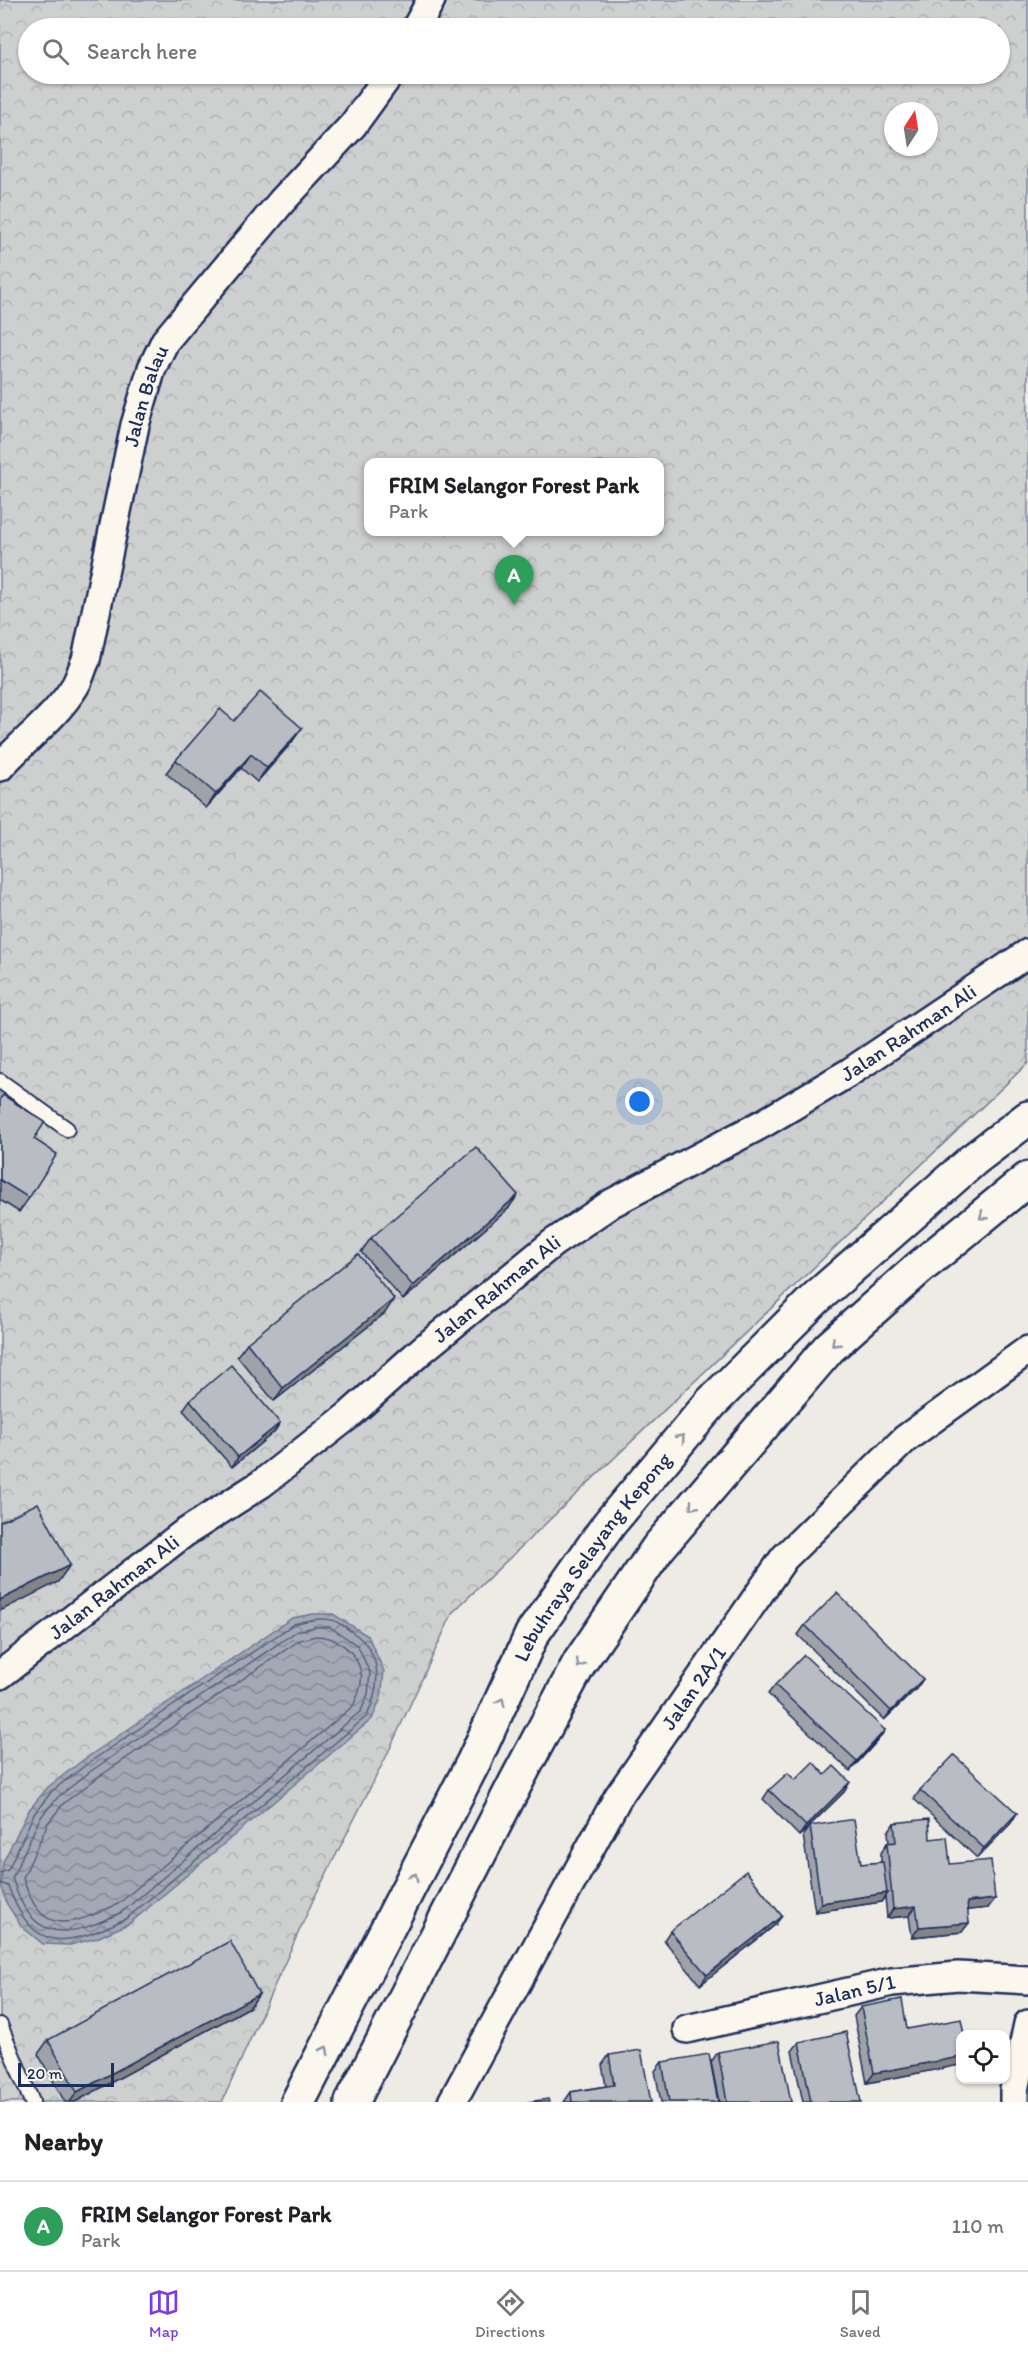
<!DOCTYPE html>
<html lang="en">
<head>
<meta charset="utf-8">
<style>
  body { margin:0; font-family:Itim,sans-serif; background:#f2f2f2; color:#202124 }
  .controls { position:absolute; right:18px; bottom:18px; display:grid; overflow:hidden; border-radius:12px; box-shadow:0 2px 4px #0004 }
  .controls button { width:54px; height:54px; display:grid; place-items:center; padding:0; border:0; border-bottom:2px solid #e0e0e0; background:#fff; color:#202124; font:30px sans-serif }
  .compass { position:absolute; left:884px; top:102px; width:54px; height:54px; border-radius:50%; background:#fff; box-shadow:0 2px 4px #0004; rotate:12deg }
  .scale { position:absolute; left:18px; bottom:15px; width:96px; box-sizing:border-box; padding-left:6px; border:3px solid #1b2f5e; border-top:0; font-size:16px; line-height:21px; white-space:nowrap; color:#1b2f5e; -webkit-text-stroke:4px #fbf7ec; paint-order:stroke }
  .you { position:absolute; left:640px; top:1102px; width:21px; height:21px; margin:-15px; border:4px solid #fff; border-radius:50%; background:#1a73e8; box-shadow:0 0 0 9px #1a73e833 }
  .badge { display:grid; place-items:center; width:39px; height:39px; border-radius:50%; background:#7c3aed; color:#fff; font-size:20px; font-weight:700 }
  .pin { position:absolute; translate:-50% -50px; filter:drop-shadow(0 2px 3px #0008) }
  .pin::after { content:''; position:absolute; top:32px; width:21px; height:18px; background:inherit; clip-path:polygon(0 0,100% 0,50% 100%) }
  .popup { position:absolute; left:364px; top:458px; width:300px; height:78px; box-sizing:border-box; display:grid; place-content:center; border-radius:12px; background:#fff; filter:drop-shadow(0 2px 4px #0005); font-size:20px; white-space:nowrap; color:#757577 }
  .popup b { font-size:22px; color:#202124 }
  .popup::after { content:''; position:absolute; left:50%; top:100%; margin-left:-12px; border:12px solid transparent; border-top-color:#fff }
  .list { margin:0; padding:0; list-style:none }
  h2 { display:flex; justify-content:space-between; align-items:center; height:78px; margin:0; padding:0 24px; font-size:26px }
  h2 small { font-size:20px; font-weight:400; color:#757577 }
  .list li { display:grid; grid-template-columns:39px 1fr auto; gap:18px; align-items:center; box-sizing:border-box; height:90px; padding:0 24px; border-top:2px solid #e0e0e0 }
  .list b { display:block; font-size:22px; white-space:nowrap }
  .list p { margin:0; font-size:20px; white-space:nowrap; color:#757577 }
  .list em { font-size:20px; font-style:normal; color:#757577 }
  .icon { flex:none; width:33px; height:33px; fill:none; stroke:currentColor; stroke-width:2; stroke-linecap:round; stroke-linejoin:round }
  .map { position:relative; flex:none; width:1028px; height:2102px; overflow:hidden }
  .search { position:absolute; background:#fff; box-shadow:0 2px 4px #0004; left:18px; right:18px; top:18px; height:66px; display:flex; align-items:center; gap:15px; box-sizing:border-box; padding:0 21px; border-radius:33px; color:#757577; font-size:22px }
  .sheet { height:168px; background:#fff }
  nav { display:flex; justify-content:space-around; align-items:center; box-sizing:border-box; height:84px; border-top:2px solid #e0e0e0; background:#fff; font-size:16px; color:#757577 }
  nav a { display:grid; justify-items:center; gap:3px }
  nav .on { color:#7c3aed }
  .map>svg:first-child { display:block }
  .park { fill:url(#park-crowns); stroke:#747f96; stroke-width:1.5; fill-rule:evenodd }
  .water { fill:url(#water-waves); stroke:#6d7892; stroke-width:1.5 }
  .lines { fill:none; stroke-linecap:round; stroke-linejoin:round }
  .shore { stroke:#515f80; stroke-width:1.5 }
  .lane-casing { stroke:#1b2f5e; stroke-width:18 }
  .street-casing { stroke:#1b2f5e; stroke-width:32 }
  .primary-casing { stroke:#1b2f5e; stroke-width:38 }
  .lane { stroke:#fbf7ec; stroke-width:14 }
  .street { stroke:#fbf7ec; stroke-width:27 }
  .primary { stroke:#fbf7ec; stroke-width:33 }
  .wall { fill:#9fa2a8; stroke:#1b2f5e; stroke-width:1.5 }
  .shaded-wall { fill:#828488; stroke:#1b2f5e; stroke-width:1.5 }
  .building { fill:#b9bcc3; stroke:#1b2f5e; stroke-width:1.5 }
  .oneway { stroke:#8b93a5 }
  .labels { text-anchor:middle; stroke-width:5; stroke-linejoin:round; paint-order:stroke }
  .street-label { font-size:21px; fill:#1b2f5e; stroke:#fbf7ec }
</style>
</head>
<body>
<div class="map">
<svg width="1028" height="2102" viewBox="0 0 1028 2102">
  <defs>
    <pattern id="park-crowns" width="20" height="18" patternUnits="userSpaceOnUse" patternTransform="scale(1.5)"><rect width="20" height="18" fill="#cecfcf"/><path d="M2 6a3 3 0 1 1 6 0M12 15a3 3 0 1 1 6 0" fill="none" stroke="#b0b2b4"/></pattern>
    <pattern id="water-waves" width="16" height="10" patternUnits="userSpaceOnUse" patternTransform="scale(1.5)"><rect width="16" height="10" fill="#a3a8b4"/><path d="M0 5q4-4 8 0t8 0" fill="none" stroke="#848996"/></pattern>
  </defs>
  <rect width="100%" height="100%" fill="#eeebe4"/>
  <filter id="ink" filterUnits="userSpaceOnUse"><feTurbulence type="fractalNoise" baseFrequency=".0167" numOctaves="2"/><feDisplacementMap in="SourceGraphic" scale="12" xChannelSelector="R" yChannelSelector="G"/><feConvolveMatrix kernelMatrix="1 2 1 2 8 2 1 2 1" color-interpolation-filters="sRGB"/></filter>
  <g filter="url(#ink)">
    <path class="park" d="M0,0H1028V1063L453,1612L386,1757L314,1898L222,2102H0ZM28,28H1000V74H28ZM893,111H929V147H893ZM368,462H660V532H368Z"/>
    <polygon class="water" points="313,1614 333,1614 368,1636 384,1671 381,1698 372,1719 130,1923 97,1938 70,1945 43,1944 21,1926 7,1904 1,1884 3,1862 29,1810 48,1787 83,1760 292,1618"/>
    <g class="lines">
      <g class="shore">
        <path d="M315,1627H330L358,1646L370,1673L368,1694L361,1711L122,1912C84,1930 43,1949 20,1899C16,1892 15,1884 12,1878L40,1818L58,1797L91,1771L297,1631Z"/>
        <path d="M316,1636C337,1636 357,1652 361,1673C363,1684 358,1696 353,1706L118,1904C70,1926 41,1938 23,1878L48,1823L64,1803L97,1778L300,1640Z"/>
        <path d="M0,1873L8,1870L34,1814L52,1791L87,1764L294,1624C305,1621 320,1617 331,1620C338,1621 346,1628 352,1632C383,1652 381,1685 367,1716L127,1918C69,1946 34,1957 8,1886L0,1883"/>
      </g>
      <g class="lane-casing">
        <g id="lane">
          <polyline points="0,1081 67,1129"/>
          <polyline points="0,2025 32,2102"/>
        </g>
      </g>
      <g class="street-casing">
        <g id="street">
          <polyline points="416,28 431,0"/>
          <path id="s1" d="M0,767C24,740 56,717 75,686C80,678 82,668 86,660L135,425L152,368L165,341L282,201L353,125L390,74"/>
          <path id="s2" d="M0,1675L183,1534L261,1484L348,1416L422,1350L553,1243L612,1203L764,1123L850,1072L1028,953"/>
          <path id="s3" d="M687,2029L892,1982L958,1976L1028,1980"/>
          <path id="s4" d="M452,2102L618,1797L784,1558L905,1439L1028,1350"/>
          <polyline points="1014,2102 1014,2090 1028,2024"/>
        </g>
      </g>
      <g class="primary-casing">
        <g id="primary">
          <path id="s5" d="M298,2102L474,1761L532,1634L609,1524L711,1403L816,1298L973,1160L1028,1118"/>
          <polyline points="352,2102 516,1782 580,1662 658,1548 829,1348 919,1268 1028,1179"/>
        </g>
      </g>
      <use href="#lane" class="lane"/>
      <use href="#street" class="street"/>
      <use href="#primary" class="primary"/>
    </g>
    <g class="wall">
      <polygon points="234,721 292,742 257,782 241,768 206,808 166,773 176,760"/>
      <polygon points="0,1099 29,1198 19,1212 0,1200"/>
      <polygon points="508,1209 403,1300 361,1252 371,1238"/>
      <polygon points="385,1313 274,1401 237,1356 247,1343"/>
      <polygon points="190,1400 280,1423 274,1432 232,1467 183,1410"/>
      <polygon points="805,1625 923,1679 916,1689 884,1720 798,1635"/>
      <polygon points="775,1685 885,1730 878,1740 850,1771 768,1694"/>
      <polygon points="825,1775 844,1792 799,1836 763,1799 769,1790 795,1780"/>
      <polygon points="920,1790 1017,1813 1011,1823 977,1858 914,1799"/>
      <polygon points="894,1823 930,1839 950,1864 988,1908 968,1910 962,1932 912,1937 909,1916 887,1918 885,1897 881,1902 815,1912 803,1835 810,1826 861,1864 881,1862 881,1853 887,1843 889,1843 888,1832"/>
      <polygon points="775,1925 700,1985 664,1940 670,1931"/>
      <polygon points="259,1994 250,2007 75,2102 65,2102 38,2054 48,2040"/>
      <polygon points="861,2007 907,2029 960,2034 960,2065 867,2083 854,2016"/>
      <polygon points="799,2042 861,2102 803,2102 792,2051"/>
      <polygon points="718,2052 791,2102 719,2102 711,2062"/>
      <polygon points="609,2055 651,2102 564,2102 571,2092 606,2086 602,2065"/>
      <polygon points="662,2062 718,2102 661,2102 655,2071"/>
    </g>
    <g class="shaded-wall">
      <polygon points="302,728 292,742 257,782 267,768"/>
      <polygon points="251,754 241,768 206,808 216,794"/>
      <polygon points="518,1195 508,1209 403,1300 413,1286"/>
      <polygon points="394,1299 385,1313 274,1401 283,1388"/>
      <polygon points="280,1423 274,1432 232,1467 238,1457"/>
      <polygon points="70,1565 58,1582 0,1611 0,1600"/>
      <polygon points="923,1679 916,1689 884,1720 891,1711"/>
      <polygon points="885,1730 878,1740 850,1771 857,1761"/>
      <polygon points="850,1782 844,1792 799,1836 806,1826"/>
      <polygon points="1017,1813 1011,1823 977,1858 984,1848"/>
      <polygon points="887,1893 881,1902 815,1912 821,1903"/>
      <polygon points="995,1899 988,1908 960,1911 967,1902"/>
      <polygon points="916,1906 909,1916 887,1918 893,1909"/>
      <polygon points="782,1916 775,1925 700,1985 707,1975"/>
      <polygon points="969,1923 962,1932 912,1937 919,1927"/>
      <polygon points="259,1994 250,2007 75,2102 70,2102 77,2092"/>
      <polygon points="960,2057 960,2065 867,2083 874,2073"/>
    </g>
    <g class="building">
      <polygon points="260,692 302,728 267,768 251,754 216,794 176,760 220,709 234,721"/>
      <polygon points="3,1095 45,1122 34,1139 57,1154 29,1198 0,1180 0,1099"/>
      <polygon points="476,1147 518,1195 413,1286 371,1238"/>
      <polygon points="358,1254 394,1299 283,1388 247,1343"/>
      <polygon points="231,1365 280,1423 238,1457 190,1400"/>
      <polygon points="38,1503 70,1565 0,1600 0,1522"/>
      <polygon points="837,1593 923,1679 891,1711 805,1625"/>
      <polygon points="804,1655 885,1730 857,1761 775,1685"/>
      <polygon points="954,1755 1017,1813 984,1848 920,1790"/>
      <polygon points="813,1762 825,1775 834,1766 850,1782 806,1826 769,1790 788,1773 795,1780"/>
      <polygon points="854,1819 861,1864 883,1862 887,1893 821,1903 810,1826"/>
      <polygon points="929,1819 930,1839 947,1837 950,1864 991,1860 995,1899 967,1902 969,1923 919,1927 916,1906 893,1909 887,1843 896,1842 894,1823"/>
      <polygon points="746,1871 782,1916 707,1975 670,1931"/>
      <polygon points="230,1941 259,1994 77,2092 48,2040"/>
      <polygon points="902,1999 907,2029 961,2019 964,2034 960,2034 960,2057 874,2073 861,2007"/>
      <polygon points="846,2032 861,2102 811,2102 799,2042"/>
      <polygon points="779,2041 791,2102 727,2102 718,2052"/>
      <polygon points="641,2050 651,2102 572,2102 571,2092 614,2085 609,2055"/>
      <polygon points="709,2054 718,2102 669,2102 662,2062"/>
      <polygon points="548,2099 549,2102 527,2102"/>
    </g>
    <defs><path id="oneway-chevron" d="M-2-3.5L2.5 0L-2 3.5" fill="none" stroke-width="1.6" stroke-linecap="round" stroke-linejoin="round" transform="scale(1.5)"/></defs>
    <g class="oneway">
      <use href="#oneway-chevron" transform="translate(983 1216) rotate(141)"/>
      <use href="#oneway-chevron" transform="translate(835 1343) rotate(137)"/>
      <use href="#oneway-chevron" transform="translate(681 1438) rotate(-50)"/>
      <use href="#oneway-chevron" transform="translate(693 1506) rotate(131)"/>
      <use href="#oneway-chevron" transform="translate(580 1664) rotate(121)"/>
      <use href="#oneway-chevron" transform="translate(501 1702) rotate(-65)"/>
      <use href="#oneway-chevron" transform="translate(414 1877) rotate(-63)"/>
      <use href="#oneway-chevron" transform="translate(325 2050) rotate(-63)"/>
    </g>
  </g>
  <g class="labels">
    <g class="street-label">
      <text dy="7" stroke="none"><textPath href="#s1" startOffset="410">Jalan Balau</textPath></text>
      <text dy="7" stroke="none"><textPath href="#s2" startOffset="1116">Jalan Rahman Ali</textPath></text>
      <text dy="7" stroke="none"><textPath href="#s2" startOffset="630">Jalan Rahman Ali</textPath></text>
      <text dy="7" stroke="none"><textPath href="#s5" startOffset="621">Lebuhraya Selayang Kepong</textPath></text>
      <text dy="7" stroke="none"><textPath href="#s2" startOffset="144">Jalan Rahman Ali</textPath></text>
      <text dy="7" stroke="none"><textPath href="#s4" startOffset="480">Jalan 2A/1</textPath></text>
      <text dy="7" stroke="none"><textPath href="#s3" startOffset="172">Jalan 5/1</textPath></text>
    </g>
  </g>
</svg>
<div class="controls">
<button><svg class="icon" aria-label="locate" viewBox="0 0 24 24"><circle cx="12" cy="12" r="6"/><path d="M12 2v4M12 18v4M2 12h4M18 12h4"/></svg></button>
</div>
<svg class="compass" viewBox="-18 -18 36 36"><path d="M0-13l5 13h-10z" fill="#e53935"/><path d="M0 13l5-13h-10z" fill="#757577"/></svg>
<div class="scale">20 m</div>
<div class="you"></div>
<div class="pin badge" style="left:514px;top:605px;background:#2e9e5b">A</div>
<div class="popup"><b>FRIM Selangor Forest Park</b>Park</div>
<div class="search"><svg class="icon" aria-label="search" viewBox="0 0 24 24"><circle cx="10" cy="10" r="6"/><path d="M15 15l6 6"/></svg>Search here</div>
</div>
<section class="sheet">
<h2>Nearby<small></small></h2>
<ul class="list">
<li><span class="badge" style="background:#2e9e5b">A</span><div><b>FRIM Selangor Forest Park</b><p>Park</p></div><em>110 m</em></li>
</ul>
</section>
<nav>
<a class="on"><svg class="icon" aria-label="map" viewBox="0 0 24 24"><path d="M3 6l6-2 6 2 6-2v14l-6 2-6-2-6 2zM9 4v14M15 6v14"/></svg>Map</a>
<a><svg class="icon" aria-label="directions" viewBox="0 0 24 24"><path d="M12 3l9 9-9 9-9-9zM9 14v-3h6M13 9l2 2-2 2"/></svg>Directions</a>
<a><svg class="icon" aria-label="saved" viewBox="0 0 24 24"><path d="M7 4h10v16l-5-4-5 4z"/></svg>Saved</a>
</nav>
</body>
</html>
